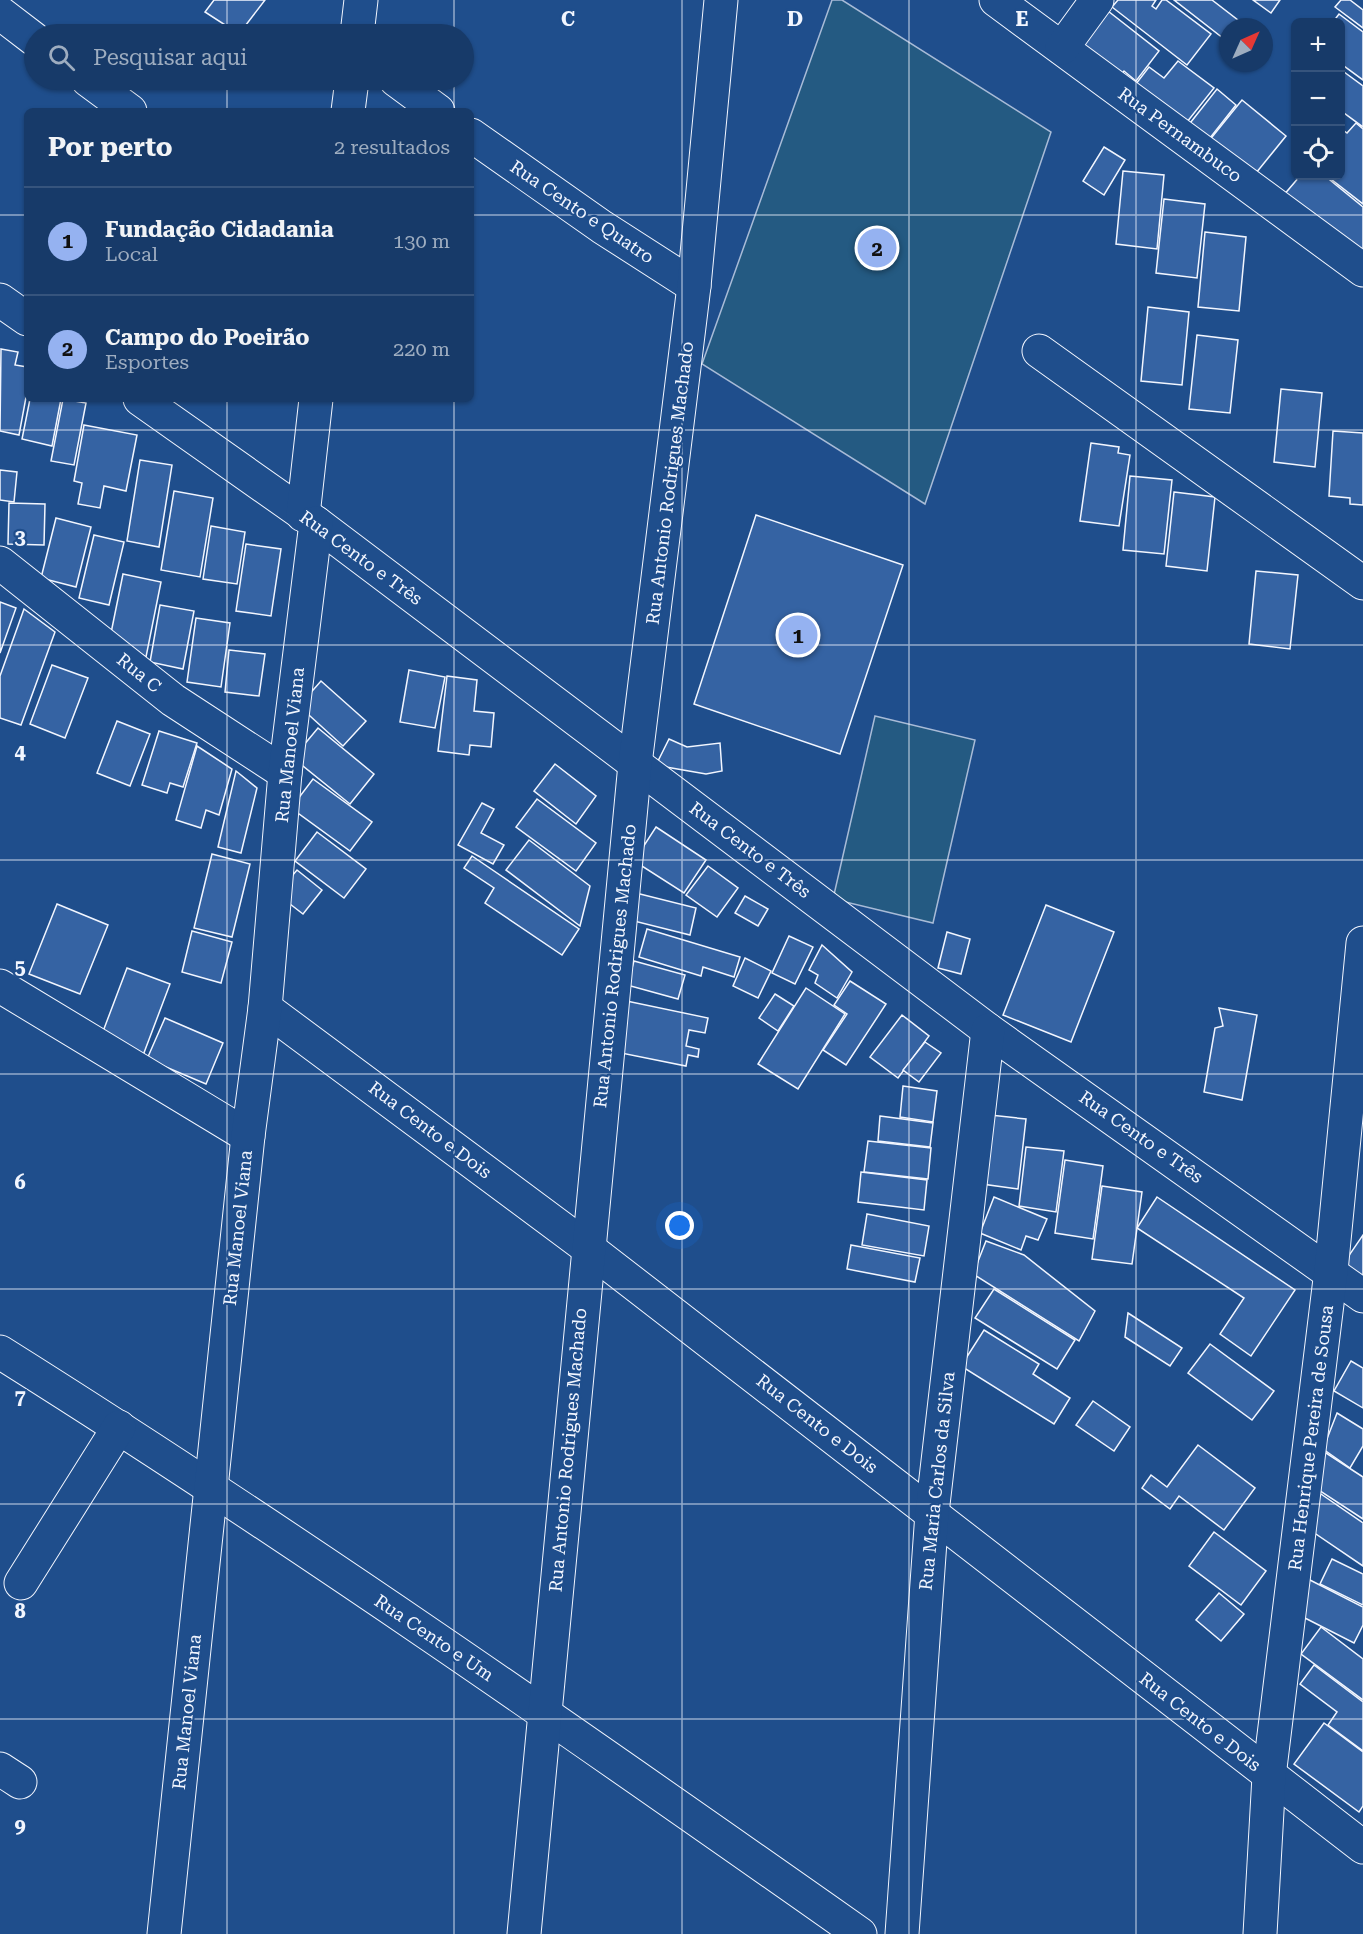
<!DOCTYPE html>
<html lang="pt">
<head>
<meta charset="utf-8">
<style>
  body { margin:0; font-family:"Roboto Serif",serif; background:#244571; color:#f1f3f6 }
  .controls { position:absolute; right:18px; top:18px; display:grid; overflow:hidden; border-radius:9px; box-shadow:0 2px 4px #0004 }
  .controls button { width:54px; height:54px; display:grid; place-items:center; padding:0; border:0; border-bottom:2px solid #36547d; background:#173a69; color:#f1f3f6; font:30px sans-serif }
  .compass { position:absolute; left:1219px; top:18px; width:54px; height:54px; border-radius:50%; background:#173a69; box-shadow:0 2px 4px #0004; rotate:45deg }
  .you { position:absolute; left:680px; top:1226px; width:21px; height:21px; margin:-15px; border:4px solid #fff; border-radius:50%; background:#1a73e8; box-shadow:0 0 0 9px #1a73e833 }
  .badge { display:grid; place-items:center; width:39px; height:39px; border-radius:50%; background:#95b2f1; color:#111; font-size:20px; font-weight:700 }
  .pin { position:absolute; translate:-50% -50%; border:3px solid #fff; box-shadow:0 2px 6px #0006 }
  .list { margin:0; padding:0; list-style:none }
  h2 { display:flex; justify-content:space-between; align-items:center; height:78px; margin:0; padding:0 24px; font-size:26px }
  h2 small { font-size:20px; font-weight:400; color:#9eadc0 }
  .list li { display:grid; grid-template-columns:39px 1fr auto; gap:18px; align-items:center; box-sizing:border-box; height:108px; padding:0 24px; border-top:2px solid #36547d }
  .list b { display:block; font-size:22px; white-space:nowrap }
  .list p { margin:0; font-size:20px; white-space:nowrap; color:#9eadc0 }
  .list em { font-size:20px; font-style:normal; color:#9eadc0 }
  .icon { flex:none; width:33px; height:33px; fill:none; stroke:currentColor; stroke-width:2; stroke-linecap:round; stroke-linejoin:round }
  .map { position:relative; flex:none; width:1363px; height:1934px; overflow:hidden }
  .search { position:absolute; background:#173a69; box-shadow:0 2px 4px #0004; left:24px; top:24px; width:450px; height:66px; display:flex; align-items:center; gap:15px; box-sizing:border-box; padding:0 21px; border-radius:33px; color:#9eadc0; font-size:22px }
  .panel { position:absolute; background:#173a69; box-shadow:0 2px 4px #0004; left:24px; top:108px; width:450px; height:294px; border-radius:9px }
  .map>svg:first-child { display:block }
  .green { fill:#245a82; stroke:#a8bbd7; stroke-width:1.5 }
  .building { fill:#3563a3; stroke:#f2f6ff; stroke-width:1.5 }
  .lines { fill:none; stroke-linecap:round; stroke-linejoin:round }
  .minor-casing { stroke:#f2f6ff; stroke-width:35 }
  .minor { stroke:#1f4e8c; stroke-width:33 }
  .grid { fill:none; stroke:#f2f6ff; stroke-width:1.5; stroke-opacity:0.55 }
  .labels { text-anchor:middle; stroke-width:4.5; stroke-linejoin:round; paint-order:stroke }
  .street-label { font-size:18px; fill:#f2f6ff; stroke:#1f4e8c }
  .grid-label { font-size:20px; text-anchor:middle; font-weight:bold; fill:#f2f6ff; stroke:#1f4e8c; stroke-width:4.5; stroke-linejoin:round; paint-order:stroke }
</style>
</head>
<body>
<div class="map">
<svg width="1363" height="1934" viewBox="0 0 1363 1934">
  <rect width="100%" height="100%" fill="#1f4e8c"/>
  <g class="green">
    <polygon points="832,0 842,0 1051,132 925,504 702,364"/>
    <polygon points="875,716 975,740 933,923 833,899"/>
  </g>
  <g class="building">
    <polygon points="214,0 265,0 239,34 205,12"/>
    <polygon points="1118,0 1156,0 1152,6 1156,9 1162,0 1166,0 1211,34 1187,65 1112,7"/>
    <polygon points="1174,0 1212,0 1247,27 1228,27 1228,42"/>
    <polygon points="1253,0 1280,0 1271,13"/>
    <polygon points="1341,0 1350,0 1363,10 1363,28 1335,7"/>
    <polygon points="1108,11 1159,51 1136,81 1124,71 1117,81 1078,50"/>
    <polygon points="1339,14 1363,32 1363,80 1340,63 1340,22 1333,22"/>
    <polygon points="1178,61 1214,88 1187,122 1132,89 1149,67 1164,78"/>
    <polygon points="1340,69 1363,86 1363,127 1340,110"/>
    <polygon points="1217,89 1236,105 1206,143 1187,127"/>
    <polygon points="1242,100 1286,136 1252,178 1208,142"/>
    <polygon points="1356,123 1363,129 1363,204 1327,176 1340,176 1340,128 1347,133"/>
    <polygon points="1104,147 1125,160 1104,195 1083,181"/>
    <polygon points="1123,171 1164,175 1157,249 1116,244"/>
    <polygon points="1300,176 1325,176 1363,207 1363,260 1283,196"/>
    <polygon points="1164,199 1205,204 1197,278 1156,273"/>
    <polygon points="1205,232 1246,237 1239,311 1198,307"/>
    <polygon points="1148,307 1189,312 1182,385 1141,381"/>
    <polygon points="1197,335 1238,340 1230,413 1189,409"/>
    <polygon points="1,349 18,352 15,365 27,367 27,392 19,435 0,431"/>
    <polygon points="1281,389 1322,393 1315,467 1274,462"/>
    <polygon points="30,399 61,399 52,446 22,439"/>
    <polygon points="63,399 86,403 74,465 51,461"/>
    <polygon points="84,425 137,435 126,491 104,486 100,508 78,504 82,483 74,481"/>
    <polygon points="1333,431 1363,433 1363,505 1350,504 1350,498 1329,496"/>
    <polygon points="1091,443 1119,447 1118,453 1130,455 1119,526 1080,521"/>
    <polygon points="140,460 172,465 159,547 127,541"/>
    <polygon points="0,470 17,472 14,502 0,500"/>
    <polygon points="1130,476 1172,480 1164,554 1123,550"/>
    <polygon points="174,491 213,498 200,577 161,570"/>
    <polygon points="1174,492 1215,497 1207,571 1166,566"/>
    <polygon points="9,503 45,504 44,545 8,544"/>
    <polygon points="756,515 903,565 840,754 694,704"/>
    <polygon points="56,518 91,527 76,587 41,578"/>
    <polygon points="211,526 245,532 237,584 203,579"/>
    <polygon points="94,535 124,542 109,605 79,598"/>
    <polygon points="246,544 281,549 271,616 236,611"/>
    <polygon points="1256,571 1298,575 1290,649 1249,644"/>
    <polygon points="123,574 161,582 146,657 111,633"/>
    <polygon points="0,602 16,608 0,653"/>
    <polygon points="160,605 194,611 183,669 150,662"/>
    <polygon points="24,609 55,632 21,725 0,718 0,676"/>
    <polygon points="196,618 230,623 221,687 187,682"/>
    <polygon points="229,650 265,654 259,696 225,692"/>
    <polygon points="52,665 88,678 65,738 30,724"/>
    <polygon points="409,670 445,677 435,728 400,722"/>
    <polygon points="447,676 477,680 474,711 494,713 491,747 470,745 469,755 438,751"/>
    <polygon points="321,681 366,721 343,746 299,706"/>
    <polygon points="117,721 150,734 130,786 97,773"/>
    <polygon points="318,728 374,774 350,804 293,758"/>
    <polygon points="159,731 197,743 183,787 170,783 167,793 142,785"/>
    <polygon points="669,739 687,747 720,743 722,771 706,774 666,767 658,761"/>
    <polygon points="197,746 232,769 219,815 206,810 201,828 176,820"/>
    <polygon points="555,764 596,796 576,824 534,791"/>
    <polygon points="236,771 257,788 241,853 218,847"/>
    <polygon points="313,779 372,822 350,851 291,808"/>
    <polygon points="537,799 596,843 576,871 516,827"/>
    <polygon points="482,803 494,809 481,833 504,845 493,864 458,845"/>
    <polygon points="656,827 706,860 684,893 634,861"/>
    <polygon points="317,832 366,869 344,898 295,861"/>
    <polygon points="529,840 590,886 580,926 506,870"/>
    <polygon points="212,854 250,864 232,937 194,928"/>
    <polygon points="472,856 579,929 562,955 485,903 494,888 464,868"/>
    <polygon points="708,866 738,888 717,917 686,895"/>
    <polygon points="297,870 322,890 303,914 277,894"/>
    <polygon points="636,893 696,908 690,935 630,920"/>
    <polygon points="745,896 768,909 758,926 735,913"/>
    <polygon points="57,904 108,925 80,994 29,974"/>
    <polygon points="1046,905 1114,932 1071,1042 1003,1015"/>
    <polygon points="647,929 740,957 734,977 703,967 701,976 639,957"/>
    <polygon points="192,931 232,942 221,983 182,972"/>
    <polygon points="947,932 970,939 961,974 938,968"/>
    <polygon points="789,936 813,947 795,984 772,973"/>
    <polygon points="822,945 852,972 837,998 815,983 818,975 809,970"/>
    <polygon points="745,958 771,971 758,998 733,986"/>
    <polygon points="634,961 685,975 678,999 627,985"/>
    <polygon points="127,968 170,984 142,1058 99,1042"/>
    <polygon points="850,981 886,1004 846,1065 823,1050 847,1014 834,1005"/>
    <polygon points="806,988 845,1014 798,1089 758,1064"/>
    <polygon points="775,994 794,1006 778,1031 759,1018"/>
    <polygon points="617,999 708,1018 705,1033 689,1030 686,1046 699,1049 698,1057 688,1055 686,1066 616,1052"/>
    <polygon points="1219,1008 1257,1015 1242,1100 1204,1092 1215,1028 1223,1026"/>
    <polygon points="902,1015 929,1036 898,1078 870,1057"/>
    <polygon points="165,1018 223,1043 206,1084 147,1059"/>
    <polygon points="925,1042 941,1053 919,1082 903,1070"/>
    <polygon points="903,1086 937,1091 933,1122 900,1117"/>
    <polygon points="990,1115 1026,1119 1018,1189 982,1184"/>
    <polygon points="880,1116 933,1123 930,1147 878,1141"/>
    <polygon points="868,1141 931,1148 928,1179 864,1172"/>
    <polygon points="1026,1147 1064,1151 1056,1212 1019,1206"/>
    <polygon points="1065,1160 1103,1166 1093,1239 1055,1233"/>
    <polygon points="861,1172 927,1180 924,1210 858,1202"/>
    <polygon points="1102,1186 1142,1192 1132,1264 1092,1259"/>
    <polygon points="994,1197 1047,1219 1038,1240 1026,1236 1021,1250 980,1233"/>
    <polygon points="1157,1197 1295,1290 1251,1356 1220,1334 1244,1298 1137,1228"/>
    <polygon points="867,1214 929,1226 924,1256 862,1245"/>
    <polygon points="1363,1235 1363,1287 1339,1270"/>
    <polygon points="986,1241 1024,1255 1095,1311 1079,1341 973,1274"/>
    <polygon points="851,1245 920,1258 915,1282 847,1269"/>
    <polygon points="994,1289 1075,1340 1057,1369 975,1318"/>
    <polygon points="1128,1313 1182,1348 1170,1366 1125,1337"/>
    <polygon points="984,1330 1039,1364 1033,1374 1070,1398 1054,1424 961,1366"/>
    <polygon points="1210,1344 1274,1391 1252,1420 1188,1373"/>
    <polygon points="1351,1361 1363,1368 1363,1408 1334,1391"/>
    <polygon points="1093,1401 1130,1427 1114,1451 1076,1425"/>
    <polygon points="1337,1413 1363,1429 1363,1446 1350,1468 1323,1449"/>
    <polygon points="1198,1445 1255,1488 1224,1530 1179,1496 1170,1509 1142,1488 1151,1475 1167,1487"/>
    <polygon points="1323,1451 1363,1477 1363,1519 1317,1489"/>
    <polygon points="1318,1492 1363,1523 1363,1566 1310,1530"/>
    <polygon points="1214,1532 1266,1571 1241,1605 1189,1566"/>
    <polygon points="1332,1559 1363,1574 1363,1605 1320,1584"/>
    <polygon points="1308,1579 1363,1607 1363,1625 1354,1643 1301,1616"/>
    <polygon points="1219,1593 1244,1614 1221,1641 1196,1620"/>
    <polygon points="1321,1627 1363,1659 1363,1700 1301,1654"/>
    <polygon points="1314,1665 1363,1702 1363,1751 1328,1725 1337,1712 1300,1684"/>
    <polygon points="1324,1723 1363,1752 1363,1806 1359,1812 1294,1764"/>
  </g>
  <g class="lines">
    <g class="minor-casing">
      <g id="minor">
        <polyline points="996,0 1363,270"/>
        <polyline points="0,13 34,39"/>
        <polyline points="357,34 361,0"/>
        <polyline points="1062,48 1097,0"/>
        <polyline points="88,80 130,111"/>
        <polyline points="396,80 438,111"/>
        <polyline points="348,111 352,80"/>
        <polyline points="471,135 602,227 694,286"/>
        <polyline points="0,300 27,319"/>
        <polyline points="1039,351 1363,583"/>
        <polyline points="140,399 316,523 988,1030 1363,1296"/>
        <polyline points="303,515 316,399"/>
        <polyline points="0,563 173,700 285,773"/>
        <polyline points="0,986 248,1136"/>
        <polyline points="265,1008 588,1248 1363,1847"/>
        <path d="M0,1352C293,1536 577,1735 860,1934"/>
        <polyline points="21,1583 119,1427"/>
        <polyline points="0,1769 20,1782"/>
        <polyline points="164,1934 248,1136 265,1008 285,773 316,523"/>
        <polyline points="524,1934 635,764 694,286 721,0"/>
        <polyline points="902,1934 932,1513 988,1030"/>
        <polyline points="1260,1934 1269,1776 1331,1271 1363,943"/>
      </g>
    </g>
    <use href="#minor" class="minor"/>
  </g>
  <path class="grid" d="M227,0V34M454,0V34M682,0V1934M909,0V1934M1136,0V1934M227,80V111M454,80V111M0,215H27M471,215H1363M227,399V1934M454,399V1934M0,430H1363M0,645H1363M0,860H1363M0,1074H1363M0,1289H1363M0,1504H1363M0,1719H1363"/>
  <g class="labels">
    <g class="street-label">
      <text transform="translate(1180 135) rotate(36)" y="6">Rua Pernambuco</text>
      <text transform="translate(582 212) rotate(34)" y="6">Rua Cento e Quatro</text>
      <text transform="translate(670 483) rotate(-83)" y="6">Rua Antonio Rodrigues Machado</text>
      <text transform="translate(361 558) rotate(36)" y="6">Rua Cento e Três</text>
      <text transform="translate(139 673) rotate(39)" y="6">Rua C</text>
      <text transform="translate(290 745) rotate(-84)" y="6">Rua Manoel Viana</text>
      <text transform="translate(750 850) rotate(37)" y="6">Rua Cento e Três</text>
      <text transform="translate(615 966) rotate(-84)" y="6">Rua Antonio Rodrigues Machado</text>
      <text transform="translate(430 1130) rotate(37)" y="6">Rua Cento e Dois</text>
      <text transform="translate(1141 1137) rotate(35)" y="6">Rua Cento e Três</text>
      <text transform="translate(238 1228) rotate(-84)" y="6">Rua Manoel Viana</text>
      <text transform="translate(817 1424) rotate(38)" y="6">Rua Cento e Dois</text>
      <text transform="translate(1311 1438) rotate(-83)" y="6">Rua Henrique Pereira de Sousa</text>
      <text transform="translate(568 1450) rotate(-85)" y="6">Rua Antonio Rodrigues Machado</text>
      <text transform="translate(937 1481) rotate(-84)" y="6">Rua Maria Carlos da Silva</text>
      <text transform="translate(434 1638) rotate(34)" y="6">Rua Cento e Um</text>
      <text transform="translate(187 1712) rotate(-84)" y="6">Rua Manoel Viana</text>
      <text transform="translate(1200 1722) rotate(38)" y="6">Rua Cento e Dois</text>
    </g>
  </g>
  <g class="grid-label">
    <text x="568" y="26">C</text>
    <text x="795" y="26">D</text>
    <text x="1022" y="26">E</text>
    <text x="20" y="544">3</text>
    <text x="20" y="759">4</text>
    <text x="20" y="974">5</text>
    <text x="20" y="1189">6</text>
    <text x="20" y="1404">7</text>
    <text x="20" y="1618">8</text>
    <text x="20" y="1833">9</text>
  </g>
</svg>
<div class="controls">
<button>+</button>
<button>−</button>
<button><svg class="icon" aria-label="locate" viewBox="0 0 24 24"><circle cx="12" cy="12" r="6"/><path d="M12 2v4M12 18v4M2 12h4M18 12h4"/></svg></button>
</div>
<svg class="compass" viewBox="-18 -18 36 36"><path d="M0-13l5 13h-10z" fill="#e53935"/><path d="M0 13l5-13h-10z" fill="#9eadc0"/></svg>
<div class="you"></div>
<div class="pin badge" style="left:798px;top:635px">1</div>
<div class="pin badge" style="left:877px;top:248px">2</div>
<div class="search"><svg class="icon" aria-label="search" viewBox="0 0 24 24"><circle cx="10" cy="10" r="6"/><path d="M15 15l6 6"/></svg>Pesquisar aqui</div>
<section class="panel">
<h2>Por perto<small>2 resultados</small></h2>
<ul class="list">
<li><span class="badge">1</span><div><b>Fundação Cidadania</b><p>Local</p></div><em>130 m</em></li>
<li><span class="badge">2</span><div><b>Campo do Poeirão</b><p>Esportes</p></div><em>220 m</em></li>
</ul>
</section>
</div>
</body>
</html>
